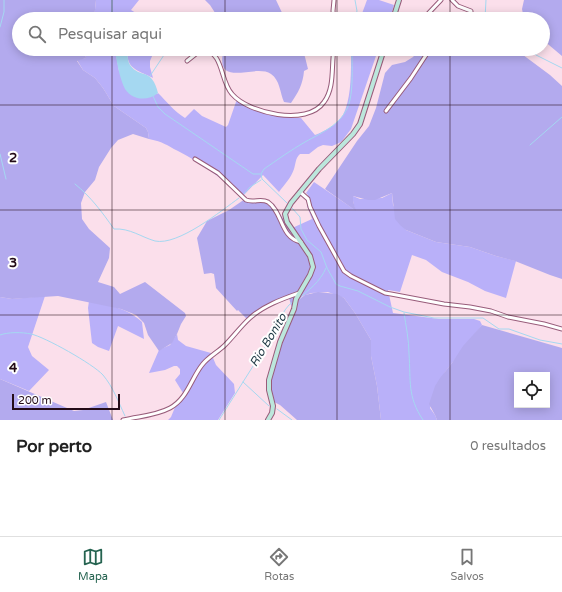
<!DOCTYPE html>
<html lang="pt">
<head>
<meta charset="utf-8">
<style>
  body { margin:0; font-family:"Varela Round",sans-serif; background:#f2f2f2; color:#222 }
  .controls { position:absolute; right:12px; bottom:12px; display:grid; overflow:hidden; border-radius:0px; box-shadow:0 2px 10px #0003 }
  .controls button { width:36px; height:36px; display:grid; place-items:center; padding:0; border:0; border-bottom:1px solid #e0e0e0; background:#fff; color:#222; font:20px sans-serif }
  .scale { position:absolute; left:12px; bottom:10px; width:108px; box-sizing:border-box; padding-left:4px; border:2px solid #240c18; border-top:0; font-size:11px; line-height:14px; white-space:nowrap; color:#240c18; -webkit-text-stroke:3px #fff; paint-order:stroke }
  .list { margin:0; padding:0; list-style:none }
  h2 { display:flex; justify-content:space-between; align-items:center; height:52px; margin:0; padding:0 16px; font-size:17px }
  h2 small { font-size:13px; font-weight:400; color:#767676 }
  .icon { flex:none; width:22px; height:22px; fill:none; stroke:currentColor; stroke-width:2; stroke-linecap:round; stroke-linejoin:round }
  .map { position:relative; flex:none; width:562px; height:420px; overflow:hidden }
  .search { position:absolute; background:#fff; box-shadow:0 2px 10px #0003; left:12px; right:12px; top:12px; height:44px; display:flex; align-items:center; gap:10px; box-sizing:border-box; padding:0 14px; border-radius:22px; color:#767676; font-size:15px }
  .sheet { height:116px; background:#fff }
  nav { display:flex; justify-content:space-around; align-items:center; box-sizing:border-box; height:56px; border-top:1px solid #e0e0e0; background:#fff; font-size:11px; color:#767676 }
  nav a { display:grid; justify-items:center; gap:2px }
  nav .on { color:#256350 }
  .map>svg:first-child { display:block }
  .green { fill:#b9b0f9 }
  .forest { fill:#b3aaee; fill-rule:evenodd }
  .water { fill:#a5d8f1 }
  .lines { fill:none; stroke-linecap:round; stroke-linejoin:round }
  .stream { stroke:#a5d8f1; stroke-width:1 }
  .street-casing { stroke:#985c7a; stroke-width:5 }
  .secondary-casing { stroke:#985c7a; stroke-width:6 }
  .street { stroke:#fff; stroke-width:3 }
  .secondary { stroke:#bce7dc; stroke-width:4 }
  .grid { fill:none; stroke:#240c18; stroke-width:1; stroke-opacity:0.55 }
  .labels { text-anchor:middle; stroke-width:4; stroke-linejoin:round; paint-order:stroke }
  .water-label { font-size:12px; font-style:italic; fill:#1f3945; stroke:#fff }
  .grid-label { font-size:13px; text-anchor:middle; font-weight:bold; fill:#240c18; stroke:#fff; stroke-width:4; stroke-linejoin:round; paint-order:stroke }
</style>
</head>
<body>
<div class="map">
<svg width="562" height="420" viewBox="0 0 562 420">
  <rect width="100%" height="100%" fill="#fbdfeb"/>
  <g class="green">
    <polygon points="96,0 139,0 131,10 146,19 94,19"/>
    <polygon points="367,0 379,0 394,5 390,19 360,19"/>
    <path d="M84,49H115L119,71L157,94L158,93C167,102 174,111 185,118L194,109L202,116L226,127L228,125L237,99L258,109L295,118H301L315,135C325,131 337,125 343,115C352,98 351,68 351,49H367L377,53L351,129L342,141L339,143L332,146L323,145L318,147L309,154H300C295,159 296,163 294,169C291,178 284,185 279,192L263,175L243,196C222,179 202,163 178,151C166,145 164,142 149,139L148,132L146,128L114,106L103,88L95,78L83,70L77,60L86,58Z"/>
    <path d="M127,49H155L150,61V67L153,78C144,73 130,70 128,59C127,56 128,52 127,49Z"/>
    <polygon points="314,182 355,210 353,201 353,196 360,199 382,198 392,193 393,205 406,230 436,242 470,247 496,256 516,261 506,298 485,291 468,282 442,272 426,260 412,255 400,292 388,290 393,313 439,319 474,319 480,321 482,325 445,372 430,408 435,415 437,420 381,420 377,386 371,356 371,340 355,313 344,298 328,292 311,293 303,296 296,302 296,294 300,288 290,229 312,219 307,206 308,195 306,193"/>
    <polygon points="45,296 28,347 32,356 49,370 29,391 0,379 0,297 12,299"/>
    <path d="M89,301C109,306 126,307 142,322L144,339L118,326L109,351L98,347L92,343L88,308Z"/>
    <polygon points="177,334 178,340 186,346 211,353 216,365 234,384 235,393 218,420 168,420 171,417 178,400 183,393 175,380 180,374 180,369 177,366 174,366 165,370 149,373 159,350 170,345"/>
  </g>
  <g class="forest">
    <polygon points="0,0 96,0 94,19 19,19 19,49 84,49 86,58 77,61 83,70 95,78 103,88 114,106 146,128 148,132 149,139 133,134 118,140 111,148 99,167 95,180 85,192 81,203 82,219 89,229 110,248 109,258 98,282 114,287 120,294 145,282 185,313 186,316 181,324 177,334 172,343 159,351 148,335 144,323 136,315 121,309 58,296 12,299 0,297"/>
    <polygon points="205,0 276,0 285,19 219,19 210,5"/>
    <polygon points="524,0 562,0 562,56 543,40 543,19 524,19 522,9"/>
    <path d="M224,49H302L305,57L308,69L304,71C303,84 298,93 291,103L284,102C280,93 280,80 271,74C255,63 213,90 224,49Z"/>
    <polygon points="420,49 515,49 550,75 562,86 562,279 550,275 515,261 496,256 470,247 436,242 406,230 400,225 395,219 392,193 375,200 368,200 353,196 353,201 356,211 325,189 357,141 369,126 376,108 385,73 392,65 405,62 413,57"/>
    <polygon points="245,199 265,203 278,211 309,258 310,268 296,294 297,301 305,295 318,292 337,294 344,298 355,313 371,340 371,356 377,386 381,420 297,420 280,405 270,400 270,383 292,308 289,298 262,310 247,319 238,310 237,311 216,288 214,274 211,273 204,274 197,238 207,221 229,210"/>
    <path d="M482,325L562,348V420H437L435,415L429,404L435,386L440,378L452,363L463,346ZM517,375H547V405H517Z"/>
    <polygon points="0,379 74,411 83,410 106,402 113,420 0,420"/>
  </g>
  <path class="water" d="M115,49H127C128,54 127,60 130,65C140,79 152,67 158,93C148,101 133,101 125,89C120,80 116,59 115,49Z"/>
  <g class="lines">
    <g class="stream">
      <polyline points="112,0 112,19"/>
      <polyline points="355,0 357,11 355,19"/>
      <polyline points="485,19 486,0"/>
      <polyline points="0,27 4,12 4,0"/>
      <polyline points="529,49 536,55 562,68"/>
      <polyline points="150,76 168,49"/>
      <polyline points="153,96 158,107 165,114 253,174 260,174"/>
      <polyline points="530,145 562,117"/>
      <polyline points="0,154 6,179"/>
      <path d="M75,184C91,197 102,212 114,229C130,228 141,237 155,241C178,246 221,211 239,198"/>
      <polyline points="244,194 250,187 261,180"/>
      <path d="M287,203L262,179L261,174L264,169C277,160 291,150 305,142C323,132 345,123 350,100C353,86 352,69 352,54L351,49"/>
      <polyline points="292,208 300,217 301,229 307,240 321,252 327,268 336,284 340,286 358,291 390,307 404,312 434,318 483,318 499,329 509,329 540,340 562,344"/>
      <path d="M298,299C309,290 320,282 326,268"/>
      <path d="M404,313C406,326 409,340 409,354C411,381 407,396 423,420"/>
      <path d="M0,335C8,332 22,332 31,334C45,337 93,364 103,375C113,387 118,401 125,416"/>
      <polyline points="243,382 269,406"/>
      <polyline points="277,409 292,420"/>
      <polyline points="219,420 267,344 285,310 289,305 293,302"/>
    </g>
    <g class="street-casing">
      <g id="street">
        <polyline points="334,0 333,11 334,19"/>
        <polyline points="452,0 458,6 471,11 471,14 469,19"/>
        <polyline points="423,19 441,0"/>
        <path d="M204,49C224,54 220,81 232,94C248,113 307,127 324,102C335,87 331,67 334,49"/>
        <polyline points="187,61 202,49"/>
        <polyline points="386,111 411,78 430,49"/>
        <path d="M195,159L218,173L246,200C254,203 261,198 268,202C283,212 280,238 301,242"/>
        <polyline points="300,192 308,199 310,207 319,226 344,271 351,276 385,293 391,294 444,304 470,307 491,311 508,317 544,324 562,329"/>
        <path d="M123,420C139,416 155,416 170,408C187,399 191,379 202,365C208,357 218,352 225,345C234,336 241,326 250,318C263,306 282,299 299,293"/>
      </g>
    </g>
    <g class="secondary-casing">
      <g id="secondary">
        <polyline points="393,19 399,0"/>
        <polyline points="268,420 272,413 273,406 269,390 269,380 280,342 294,309 296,299 310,275 313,267 310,256 287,222 285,214 291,203 319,169 353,134 360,124 384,49"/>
      </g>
    </g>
    <use href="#street" class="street"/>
    <use href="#secondary" class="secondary"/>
  </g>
  <path class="grid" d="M112,0V19M225,0V19M337,0V19M450,0V19M112,49V420M225,49V420M337,49V420M450,49V420M0,105H562M0,210H562M0,315H562"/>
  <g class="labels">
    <g class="water-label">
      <text transform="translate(268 340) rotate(-59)" y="4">Rio Bonito</text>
    </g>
  </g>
  <g class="grid-label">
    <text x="13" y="162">2</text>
    <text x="13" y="267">3</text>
    <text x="13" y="372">4</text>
  </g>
</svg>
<div class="controls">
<button><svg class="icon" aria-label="locate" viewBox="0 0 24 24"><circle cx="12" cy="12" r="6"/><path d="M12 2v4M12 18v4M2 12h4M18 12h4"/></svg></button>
</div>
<div class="scale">200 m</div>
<div class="search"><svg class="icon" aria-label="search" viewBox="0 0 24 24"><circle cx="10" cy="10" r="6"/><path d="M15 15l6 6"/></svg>Pesquisar aqui</div>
</div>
<section class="sheet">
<h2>Por perto<small>0 resultados</small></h2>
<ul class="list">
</ul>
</section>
<nav>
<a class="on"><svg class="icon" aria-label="map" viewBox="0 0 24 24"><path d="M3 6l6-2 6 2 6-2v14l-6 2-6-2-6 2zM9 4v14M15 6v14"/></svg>Mapa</a>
<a><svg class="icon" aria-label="directions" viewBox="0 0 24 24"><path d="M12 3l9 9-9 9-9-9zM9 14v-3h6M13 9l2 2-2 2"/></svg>Rotas</a>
<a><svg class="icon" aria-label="saved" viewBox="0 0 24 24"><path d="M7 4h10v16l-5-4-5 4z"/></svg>Salvos</a>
</nav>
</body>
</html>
